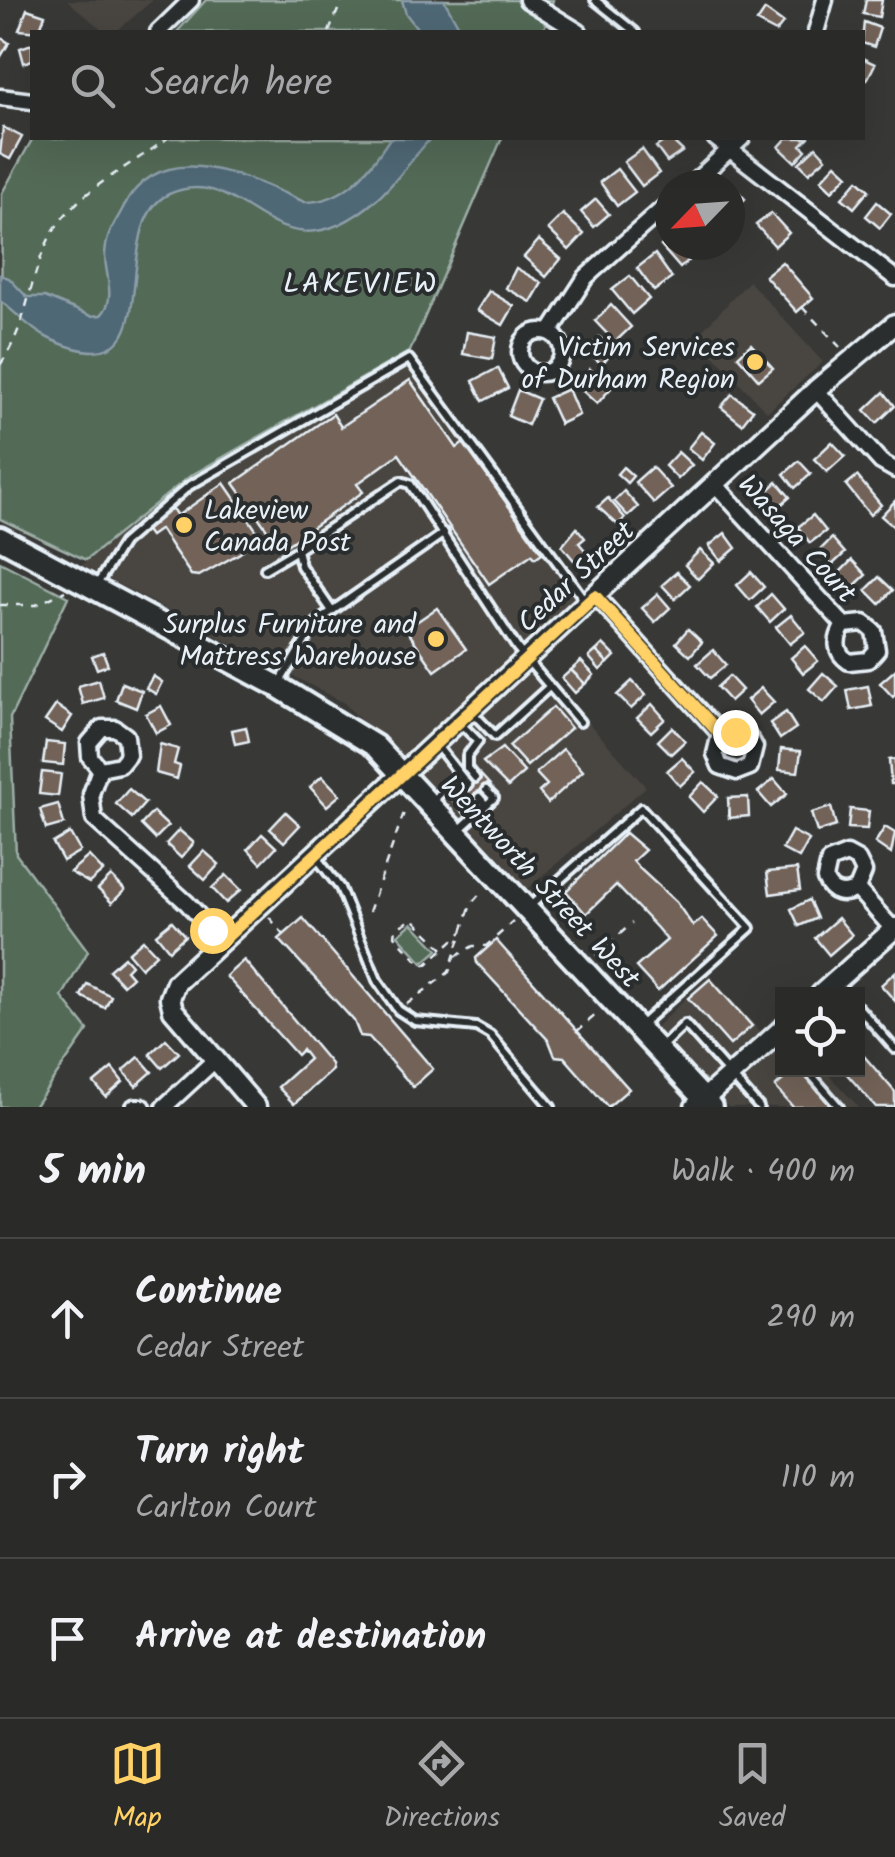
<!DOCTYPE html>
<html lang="en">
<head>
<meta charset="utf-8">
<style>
  body { margin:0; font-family:Kalam,sans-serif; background:#323230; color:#f1f3f6 }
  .controls { position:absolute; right:30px; bottom:30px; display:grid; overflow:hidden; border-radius:0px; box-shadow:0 10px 40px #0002 }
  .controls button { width:90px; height:90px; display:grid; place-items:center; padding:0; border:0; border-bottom:2px solid #464645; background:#2a2a28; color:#f1f3f6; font:50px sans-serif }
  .compass { position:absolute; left:655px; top:170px; width:90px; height:90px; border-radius:50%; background:#2a2a28; box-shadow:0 10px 40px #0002; rotate:245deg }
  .stop { position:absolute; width:30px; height:30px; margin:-22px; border:8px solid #ffd166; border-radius:50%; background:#fff }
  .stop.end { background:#ffd166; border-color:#fff; box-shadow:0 2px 10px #0008 }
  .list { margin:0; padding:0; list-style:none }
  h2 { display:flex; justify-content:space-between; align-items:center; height:130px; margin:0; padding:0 40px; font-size:42px }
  h2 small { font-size:32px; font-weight:400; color:#a5a7a8 }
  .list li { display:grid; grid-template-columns:65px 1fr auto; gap:30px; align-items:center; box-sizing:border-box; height:160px; padding:0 40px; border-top:2px solid #464645 }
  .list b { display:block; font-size:38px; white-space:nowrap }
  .list p { margin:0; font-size:32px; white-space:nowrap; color:#a5a7a8 }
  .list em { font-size:32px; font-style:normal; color:#a5a7a8 }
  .icon { flex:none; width:55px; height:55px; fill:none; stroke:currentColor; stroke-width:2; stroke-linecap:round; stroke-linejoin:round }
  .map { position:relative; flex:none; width:895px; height:1107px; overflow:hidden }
  .search { position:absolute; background:#2a2a28; box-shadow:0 10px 40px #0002; left:30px; right:30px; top:30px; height:110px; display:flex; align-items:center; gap:25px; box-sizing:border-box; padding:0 35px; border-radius:0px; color:#a5a7a8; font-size:38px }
  .sheet { height:610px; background:#2a2a28 }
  nav { display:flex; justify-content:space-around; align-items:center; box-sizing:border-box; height:140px; border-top:2px solid #464645; background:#2a2a28; font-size:28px; color:#a5a7a8 }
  nav a { display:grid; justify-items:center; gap:5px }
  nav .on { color:#ffd166 }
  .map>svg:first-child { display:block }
  .built { fill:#494540 }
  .green { fill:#536a57; stroke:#9eaea8; stroke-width:2.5 }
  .water { fill:#4f6774; stroke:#8c9ea9; stroke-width:2.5 }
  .building { fill:#726258; stroke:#e8f1f8; stroke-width:2.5 }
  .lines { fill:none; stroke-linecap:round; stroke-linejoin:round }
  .service-casing { stroke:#e8f1f8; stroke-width:14 }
  .minor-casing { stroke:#e8f1f8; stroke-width:21 }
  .tertiary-casing { stroke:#e8f1f8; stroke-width:25 }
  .secondary-casing { stroke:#e8f1f8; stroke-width:28 }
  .path { stroke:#e8f1f8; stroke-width:2.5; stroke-dasharray:8 8; stroke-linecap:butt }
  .service { stroke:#2a2d2e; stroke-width:6 }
  .minor { stroke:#2a2d2e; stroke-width:14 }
  .tertiary { stroke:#2a2d2e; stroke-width:18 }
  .secondary { stroke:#2a2d2e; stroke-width:20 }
  .route { stroke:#ffd166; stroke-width:12 }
  .poi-dot { fill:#ffd166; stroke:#2a2d2e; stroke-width:4 }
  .labels { text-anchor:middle; stroke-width:8; stroke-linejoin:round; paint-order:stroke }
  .poi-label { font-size:28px; fill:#e8f1f8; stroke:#2a2d2e; text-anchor:end }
  .street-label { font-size:28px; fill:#e8f1f8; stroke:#2a2d2e }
  .neighbourhood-label { font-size:30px; letter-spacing:2.5px; fill:#e8f1f8; stroke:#2a2d2e }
</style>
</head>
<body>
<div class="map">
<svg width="895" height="1107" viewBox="0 0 895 1107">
  <rect width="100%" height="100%" fill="#383836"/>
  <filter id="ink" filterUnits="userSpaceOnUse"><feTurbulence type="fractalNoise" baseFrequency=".01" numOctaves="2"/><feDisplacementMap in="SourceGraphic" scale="20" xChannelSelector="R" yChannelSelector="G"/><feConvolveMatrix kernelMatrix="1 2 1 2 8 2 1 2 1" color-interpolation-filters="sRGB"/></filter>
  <g filter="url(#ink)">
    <g class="built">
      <polygon points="67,0 153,0 116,32 104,32"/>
      <polygon points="749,281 823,362 767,412 696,337"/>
      <polygon points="410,352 582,598 526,653 646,787 526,890 344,703 82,565 191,478"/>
      <polygon points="710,975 782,1056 782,1070 824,1070 859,1107 728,1107 656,1027"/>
    </g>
    <g class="green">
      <polygon points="206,0 553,0 543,32 177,32"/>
      <polygon points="33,138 502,138 410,351 190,476 86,560 0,519 2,193"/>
      <polygon points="0,562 68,597 10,718 16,854 88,951 62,997 88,1030 34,1107 0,1107"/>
      <polygon points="412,923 438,950 423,963 398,935"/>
    </g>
    <g class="water">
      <polygon points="402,0 444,0 462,32 420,32 406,14"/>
      <path d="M390,138H431C413,157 396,183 376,200C272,289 247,159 169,194C102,225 179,400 48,338C29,329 16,312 0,301V275L9,278L27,297H45L91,316L101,315C117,299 105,275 105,255C106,233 115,224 124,206C163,134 248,178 305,202C346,202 370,169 390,138Z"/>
    </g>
    <g class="building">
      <polygon points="866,0 882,0 879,17 863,14"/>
      <polygon points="27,9 45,15 39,32 19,30"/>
      <polygon points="765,10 783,23 776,32 757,22"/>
      <polygon points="864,22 880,28 874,47 862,43"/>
      <polygon points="0,37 9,43 0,58"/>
      <polygon points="32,44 32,60 24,63 20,48"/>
      <polygon points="862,58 875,64 867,80 862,78"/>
      <polygon points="3,127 22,137 10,159 0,154"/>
      <polygon points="669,138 683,151 667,162 656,147"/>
      <polygon points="787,138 808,138 801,145 806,150 795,162 779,147"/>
      <polygon points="816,147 826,158 809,173 799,163"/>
      <polygon points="642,149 659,173 642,186 624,162"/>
      <polygon points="836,164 848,175 832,191 821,180"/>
      <polygon points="617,169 635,192 617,206 600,182"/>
      <polygon points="858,180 869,190 854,208 842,198"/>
      <polygon points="733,186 745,199 730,213 730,189"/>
      <polygon points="596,199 609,214 594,227 581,212"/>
      <polygon points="877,202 891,214 880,228 866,216"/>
      <polygon points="771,213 789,233 775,246 756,225"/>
      <polygon points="563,214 584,234 569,250 548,229"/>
      <polygon points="670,238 670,245 690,245 697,253 680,268 661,246"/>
      <polygon points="539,240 561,259 546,277 524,257"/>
      <polygon points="655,254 672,278 654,291 637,268"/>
      <polygon points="782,262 813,298 797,312 765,276"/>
      <polygon points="516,268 542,283 531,302 506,288"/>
      <polygon points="630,276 649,299 632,314 612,290"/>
      <polygon points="489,291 514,306 503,325 477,310"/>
      <polygon points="611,305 631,327 615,342 595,321"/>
      <polygon points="467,332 496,337 492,359 463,354"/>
      <polygon points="599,337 614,349 602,364 587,352"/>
      <polygon points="751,344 773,368 759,380 738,356"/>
      <polygon points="498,368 508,388 483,401 473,381"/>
      <polygon points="590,369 611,388 597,404 576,385"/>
      <polygon points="410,380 457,448 464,443 542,553 535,558 532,554 489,584 399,454 357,484 363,492 281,549 234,483 333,414 341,427"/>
      <polygon points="568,389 579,415 560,424 548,398"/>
      <polygon points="518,390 539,399 528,425 508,416"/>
      <polygon points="884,392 895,406 877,423 865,410"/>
      <polygon points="732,394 753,410 742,424 721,407"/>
      <polygon points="701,432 715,443 702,460 688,448"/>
      <polygon points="832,442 845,456 827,472 814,459"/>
      <polygon points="678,452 692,465 678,479 665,466"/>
      <polygon points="799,461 811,474 795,488 784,474"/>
      <polygon points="623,467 633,476 627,483 617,474"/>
      <polygon points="652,467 671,488 654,503 635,482"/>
      <polygon points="857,476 881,505 870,515 846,485"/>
      <polygon points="777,482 790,497 775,510 762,496"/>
      <polygon points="224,483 259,534 240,553 199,576 191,575 160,529 150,536 144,528 172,508 177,516"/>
      <polygon points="624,491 638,507 628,516 614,501"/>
      <polygon points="608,498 625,518 618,525 598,507"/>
      <polygon points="895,501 895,528 881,516"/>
      <polygon points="813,515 826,531 810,543 798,527"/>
      <polygon points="577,528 585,538 579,543 590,556 578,565 562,546"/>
      <polygon points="725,533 736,548 721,561 709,546"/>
      <polygon points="832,538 845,553 832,565 819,551"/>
      <polygon points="700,550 714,563 698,579 685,565"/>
      <polygon points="852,560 866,575 852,588 838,574"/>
      <polygon points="677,572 690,585 675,599 662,585"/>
      <polygon points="751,572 764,587 750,600 737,585"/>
      <polygon points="879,577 893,590 880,604 866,590"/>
      <polygon points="658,594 670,608 655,622 642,608"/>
      <polygon points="771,594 784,609 770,622 757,607"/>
      <polygon points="437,608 466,649 435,671 406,629"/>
      <polygon points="791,615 805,632 790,644 776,627"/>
      <polygon points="688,629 702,642 690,656 676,643"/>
      <polygon points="603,644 615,656 608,663 596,651"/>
      <polygon points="805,646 818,661 803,673 791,658"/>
      <polygon points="713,650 726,665 710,678 697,664"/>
      <polygon points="596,651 608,663 600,670 589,657"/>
      <polygon points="103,652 108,665 97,669 92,656"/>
      <polygon points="581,661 594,675 585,684 571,670"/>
      <polygon points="571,670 585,684 575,693 562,678"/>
      <polygon points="895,670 895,695 893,697 880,683"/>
      <polygon points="823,673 838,686 824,702 809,689"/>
      <polygon points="153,676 162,682 156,694 146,688"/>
      <polygon points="729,676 742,690 730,701 717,687"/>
      <polygon points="99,680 104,698 83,704 78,686"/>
      <polygon points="632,681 646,695 631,709 617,695"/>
      <polygon points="122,683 142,691 136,708 116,700"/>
      <polygon points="868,686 872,706 851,710 847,690"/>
      <polygon points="761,688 774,702 759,715 747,700"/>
      <polygon points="652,704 665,719 651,732 637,718"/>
      <polygon points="56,705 72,716 62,732 45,721"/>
      <polygon points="161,706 171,725 156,733 146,714"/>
      <polygon points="553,707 571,728 527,766 509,746"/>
      <polygon points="786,712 796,728 780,739 770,723"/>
      <polygon points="246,727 249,741 235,744 232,730"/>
      <polygon points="672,727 685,741 671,754 658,741"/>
      <polygon points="46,742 65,744 63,765 43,763"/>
      <polygon points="160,744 178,749 174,764 180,766 177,779 156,773"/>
      <polygon points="502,748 524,772 508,787 483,762"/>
      <polygon points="563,749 583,771 548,803 539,792 547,785 536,773"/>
      <polygon points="781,749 801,751 798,772 779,770"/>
      <polygon points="682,758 695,772 680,786 667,771"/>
      <polygon points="895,759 895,784 891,784 889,760"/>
      <polygon points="42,772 61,774 58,796 39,794"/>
      <polygon points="480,774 490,785 470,805 459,794"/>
      <polygon points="322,776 340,795 327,806 310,787"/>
      <polygon points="774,779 787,794 771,807 758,792"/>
      <polygon points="703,782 718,796 703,812 689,797"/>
      <polygon points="129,789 145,803 132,818 116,804"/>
      <polygon points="748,797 749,816 729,818 728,798"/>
      <polygon points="58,804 64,824 46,829 40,809"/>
      <polygon points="831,807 836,826 817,832 811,813"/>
      <polygon points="850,809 869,811 867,829 848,828"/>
      <polygon points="153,812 168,826 155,839 141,825"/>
      <polygon points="286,812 300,825 284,842 270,829"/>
      <polygon points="885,827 895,833 891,854 875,843"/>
      <polygon points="179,830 194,843 181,858 166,844"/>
      <polygon points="792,831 809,840 799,858 782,849"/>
      <polygon points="70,833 80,851 63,861 53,843"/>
      <polygon points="625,833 645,850 633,861 639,868 676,902 693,926 702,919 718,936 658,991 636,967 667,940 657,928 616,885 586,914 566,891"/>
      <polygon points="262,834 276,847 261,863 248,849"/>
      <polygon points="204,851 219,864 205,880 190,866"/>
      <polygon points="89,856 103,871 89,883 70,872"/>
      <polygon points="797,869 800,890 770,894 767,872"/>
      <polygon points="226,875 241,890 226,903 212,888"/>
      <polygon points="111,876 125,890 112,903 98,889"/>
      <polygon points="809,900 817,918 799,926 791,909"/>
      <polygon points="303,918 433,1069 413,1087 369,1037 360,1036 354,1021 279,939"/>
      <polygon points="838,918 852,935 829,955 815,938"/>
      <polygon points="172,921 185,936 169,950 156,934"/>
      <polygon points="143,940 156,954 141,968 128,953"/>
      <polygon points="496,940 629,1089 608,1107 564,1057 555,1056 549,1041 477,963 476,958"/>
      <polygon points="124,957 131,965 126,970 132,977 123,985 109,970"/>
      <polygon points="244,960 331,1064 332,1070 294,1104 278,1087 309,1059 302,1050 297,1055 226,976"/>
      <polygon points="895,972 895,1001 881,985"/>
      <polygon points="710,979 752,1026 730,1045 688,998"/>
      <polygon points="87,984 111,996 105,1008 81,996"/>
      <polygon points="166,1039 179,1053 162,1068 150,1054"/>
      <polygon points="864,1056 895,1092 895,1107 876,1107 845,1072 858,1070"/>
      <polygon points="139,1057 152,1072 136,1086 123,1071"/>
      <polygon points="112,1068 123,1082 106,1097 94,1083"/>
      <polygon points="794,1070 802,1070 835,1107 793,1107 775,1087"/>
    </g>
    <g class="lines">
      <g class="service-casing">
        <g id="service">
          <polyline points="595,0 635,32"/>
          <polyline points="265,569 297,550"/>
          <polyline points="96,586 123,543 189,486 409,359 586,602"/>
          <polyline points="332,611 444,533"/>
          <polyline points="278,685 316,623 332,611 301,566 297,550 401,481 410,484 517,648 580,722"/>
          <polyline points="472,712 495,736 549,687"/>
          <polyline points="460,723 478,741 467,756 467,768 475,778"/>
          <polyline points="438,747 468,785"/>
          <polyline points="479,797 486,805"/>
          <polyline points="431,802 447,786 474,816"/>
          <polyline points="458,831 494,798 486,790"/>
          <polyline points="316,857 340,888 377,980 398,1010 415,1021 476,1027 490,1035 551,1107"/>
          <polyline points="529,907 641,808 750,928 641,1025"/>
          <polyline points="836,983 847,994"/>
          <polyline points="858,1007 895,1049"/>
          <polyline points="661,1047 685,1024 759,1107"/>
          <polyline points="807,1070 839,1107"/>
        </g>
      </g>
      <g class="minor-casing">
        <g id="minor">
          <polyline points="527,0 579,32"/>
          <polyline points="158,32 191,0"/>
          <polyline points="816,32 825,0"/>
          <polyline points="0,97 32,101"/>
          <polyline points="715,138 895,278"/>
          <polyline points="691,185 742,138"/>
          <circle cx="541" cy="352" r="21"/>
          <polyline points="551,331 586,277 670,202"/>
          <polyline points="816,390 881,462 895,470"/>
          <path d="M715,484L844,625L864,623L874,631L877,650L868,660L849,662C834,652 835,639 844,625"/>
          <path d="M595,595L720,734L715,754L720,766L737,772L750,767L755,747C748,731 736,731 720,734"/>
          <polyline points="100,769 90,757 89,743 102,728 115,728 126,736 128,755 120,765 100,769 91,794 94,819 187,903 222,941"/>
          <path d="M857,889C843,896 831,894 825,879L829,861L847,854L858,860L864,872L857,889L893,929"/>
          <polyline points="134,1107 143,1107"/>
          <polyline points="164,1107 216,1059"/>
        </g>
      </g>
      <g class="tertiary-casing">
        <g id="tertiary">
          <polyline points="821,994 895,928"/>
          <polyline points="256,1107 173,1010 170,998 176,983 816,390 895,324"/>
          <polyline points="695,1107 782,1029"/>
        </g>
      </g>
      <g class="secondary-casing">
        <polyline id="secondary" points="0,538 277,686 375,746 711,1107"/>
      </g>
      <g class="path">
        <polyline points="329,32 342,0"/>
        <polyline points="802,307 840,347"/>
        <path d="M0,365C27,327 28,283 47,243C70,193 127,169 168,138"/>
        <polyline points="0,605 36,605 65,591"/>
        <polyline points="369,912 406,807"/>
        <polyline points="269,917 284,935"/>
        <polyline points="443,949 413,919 396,928 395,936 422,966 427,964 463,931"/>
        <polyline points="596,956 632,923"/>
        <polyline points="455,957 473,946 486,946 513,922"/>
        <polyline points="407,1004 449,972 471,904 483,890"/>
        <polyline points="576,1032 598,1013"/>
      </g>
      <use href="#service" class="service"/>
      <use href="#minor" class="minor"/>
      <use href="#tertiary" class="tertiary"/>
      <use href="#secondary" class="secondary"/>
    </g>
  </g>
  <g class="lines" filter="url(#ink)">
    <polyline class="route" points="212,930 222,941 595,596 720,734 735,732"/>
  </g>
  <g class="poi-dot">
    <circle cx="755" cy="362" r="10"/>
    <circle cx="184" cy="525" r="10"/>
    <circle cx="436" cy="639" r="10"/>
  </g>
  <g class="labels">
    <g class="poi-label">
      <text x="735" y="356">Victim Services<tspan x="735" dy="32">of Durham Region</tspan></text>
      <text x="204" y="519" text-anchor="start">Lakeview<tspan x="204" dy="32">Canada Post</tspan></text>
      <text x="416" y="633">Surplus Furniture and<tspan x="416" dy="32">Mattress Warehouse</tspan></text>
    </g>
    <g class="street-label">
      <text transform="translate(798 538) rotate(48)" y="10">Wasaga Court</text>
      <text transform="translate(575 576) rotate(-43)" y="10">Cedar Street</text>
      <text transform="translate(541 881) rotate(47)" y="10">Wentworth Street West</text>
    </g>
    <g class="neighbourhood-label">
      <text x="361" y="293">LAKEVIEW</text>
    </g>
  </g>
</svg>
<div class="controls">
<button><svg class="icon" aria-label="locate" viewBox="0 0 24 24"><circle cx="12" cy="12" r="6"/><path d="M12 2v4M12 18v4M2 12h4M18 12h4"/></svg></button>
</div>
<svg class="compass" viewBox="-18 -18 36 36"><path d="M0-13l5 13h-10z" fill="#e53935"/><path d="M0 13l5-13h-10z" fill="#a5a7a8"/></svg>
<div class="stop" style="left:212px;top:930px"></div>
<div class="stop end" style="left:735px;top:732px"></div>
<div class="search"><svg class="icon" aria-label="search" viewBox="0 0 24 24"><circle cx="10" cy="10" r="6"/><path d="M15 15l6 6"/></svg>Search here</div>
</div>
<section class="sheet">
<h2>5 min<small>Walk · 400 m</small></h2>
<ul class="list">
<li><svg class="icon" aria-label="ahead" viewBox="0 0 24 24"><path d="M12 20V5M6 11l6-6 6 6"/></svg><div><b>Continue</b><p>Cedar Street</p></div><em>290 m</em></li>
<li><svg class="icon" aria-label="right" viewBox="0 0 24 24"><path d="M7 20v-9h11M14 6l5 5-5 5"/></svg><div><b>Turn right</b><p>Carlton Court</p></div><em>110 m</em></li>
<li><svg class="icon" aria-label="arrive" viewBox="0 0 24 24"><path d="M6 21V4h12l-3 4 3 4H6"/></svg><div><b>Arrive at destination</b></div></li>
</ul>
</section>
<nav>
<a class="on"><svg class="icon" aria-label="map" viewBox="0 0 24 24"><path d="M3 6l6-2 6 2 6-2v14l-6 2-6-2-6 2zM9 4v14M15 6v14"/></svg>Map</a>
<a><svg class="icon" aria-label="directions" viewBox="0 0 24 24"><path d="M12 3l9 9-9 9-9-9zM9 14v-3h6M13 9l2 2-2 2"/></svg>Directions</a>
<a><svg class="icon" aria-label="saved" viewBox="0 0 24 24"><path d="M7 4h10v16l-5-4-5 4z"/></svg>Saved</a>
</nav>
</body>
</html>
